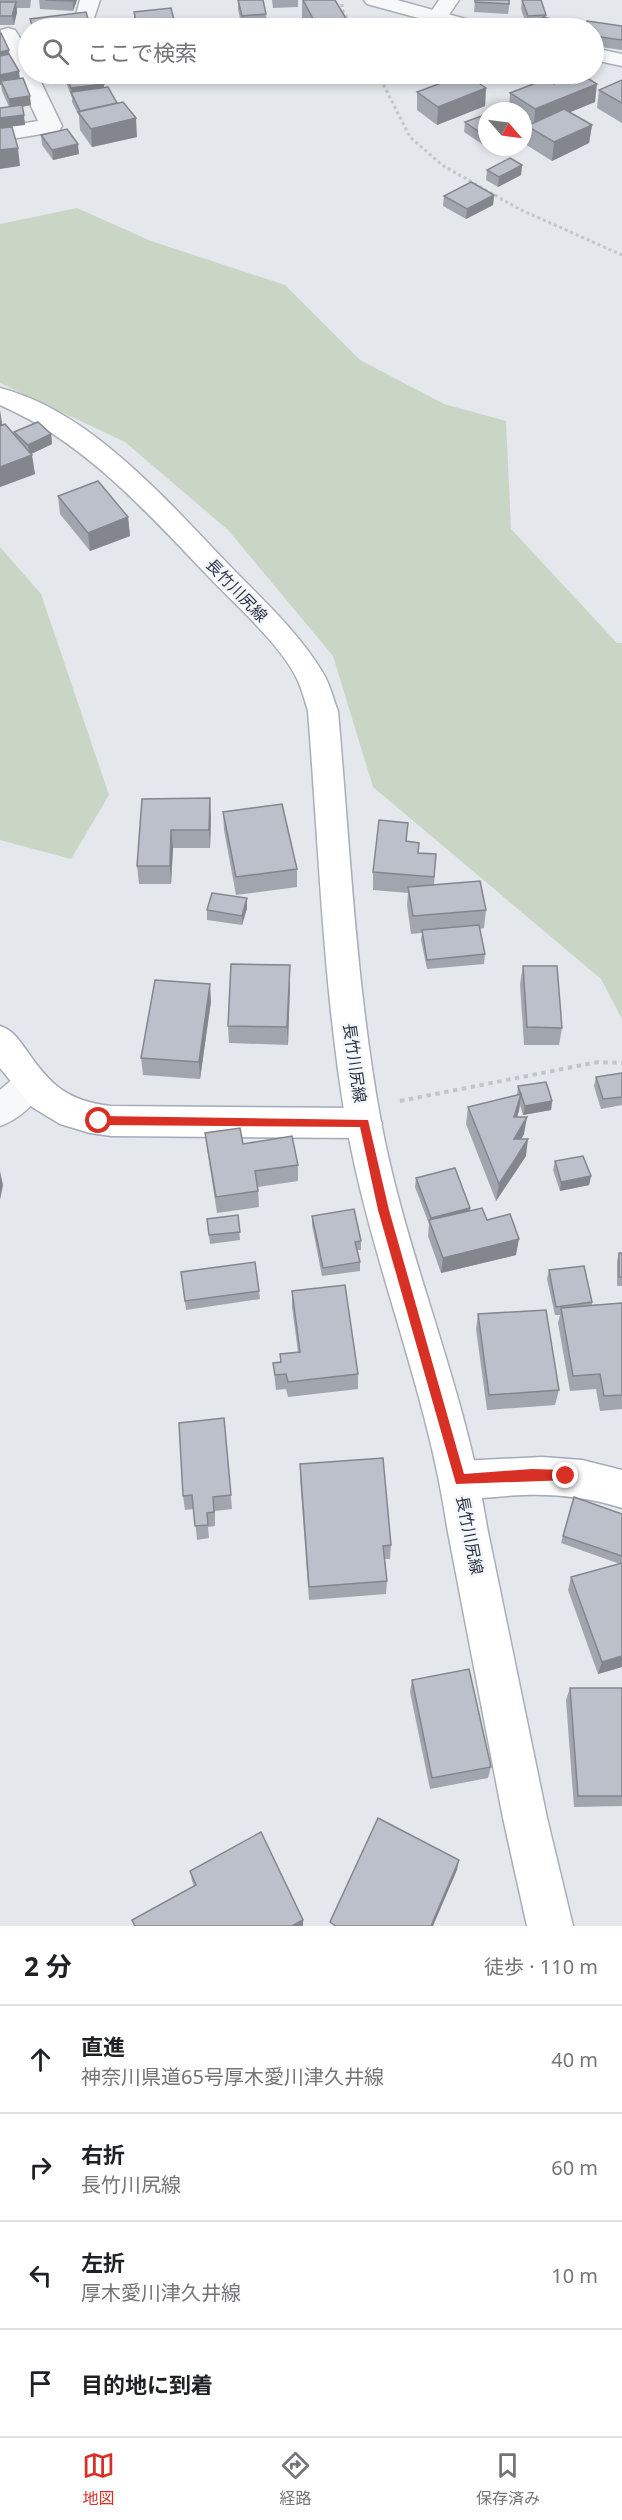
<!DOCTYPE html>
<html lang="ja">
<head>
<meta charset="utf-8">
<style>
  body { margin:0; font-family:"Noto Sans","Noto Sans JP",sans-serif; background:#f2f2f2; color:#202124 }
  .compass { position:absolute; left:478px; top:102px; width:54px; height:54px; border-radius:50%; background:#fff; box-shadow:0 3px 9px #0003; rotate:118deg }
  .stop { position:absolute; width:18px; height:18px; margin:-14px; border:4px solid #d93025; border-radius:50%; background:#fff }
  .stop.end { background:#d93025; border-color:#fff; box-shadow:0 2px 6px #0008 }
  .list { margin:0; padding:0; list-style:none }
  h2 { display:flex; justify-content:space-between; align-items:center; height:78px; margin:0; padding:0 24px; font-size:26px }
  h2 small { font-size:20px; font-weight:400; color:#757577 }
  .list li { display:grid; grid-template-columns:39px 1fr auto; gap:18px; align-items:center; box-sizing:border-box; height:108px; padding:0 24px; border-top:2px solid #e0e0e0 }
  .list b { display:block; font-size:22px; white-space:nowrap }
  .list p { margin:0; font-size:20px; white-space:nowrap; color:#757577 }
  .list em { font-size:20px; font-style:normal; color:#757577 }
  .icon { flex:none; width:33px; height:33px; fill:none; stroke:currentColor; stroke-width:2; stroke-linecap:round; stroke-linejoin:round }
  .map { position:relative; flex:none; width:622px; height:1926px; overflow:hidden }
  .search { position:absolute; background:#fff; box-shadow:0 3px 9px #0003; left:18px; right:18px; top:18px; height:66px; display:flex; align-items:center; gap:15px; box-sizing:border-box; padding:0 21px; border-radius:33px; color:#757577; font-size:22px }
  .sheet { height:510px; background:#fff }
  nav { display:flex; justify-content:space-around; align-items:center; box-sizing:border-box; height:84px; border-top:2px solid #e0e0e0; background:#fff; font-size:16px; color:#757577 }
  nav a { display:grid; justify-items:center; gap:3px }
  nav .on { color:#d93025 }
  .map>svg:first-child { display:block }
  .green { fill:#c9d6c5 }
  .lines { fill:none; stroke-linecap:round; stroke-linejoin:round }
  .minor-casing { stroke:#a9aeb7; stroke-width:3 }
  .tertiary-casing { stroke:#a9aeb7; stroke-width:3 }
  .secondary-casing { stroke:#a9aeb7; stroke-width:3 }
  .primary-casing { stroke:#a3abb8; stroke-width:3 }
  .path-far1 { stroke:#c2c5cb; stroke-width:3; stroke-dasharray:3 3; stroke-linecap:butt }
  .path { stroke:#c2c5cb; stroke-width:4; stroke-dasharray:4.5 4.5; stroke-linecap:butt }
  .minor { fill:#f7f8fa; fill-rule:evenodd }
  .tertiary { fill:#f7f8fa; fill-rule:evenodd }
  .secondary { fill:#fff; fill-rule:evenodd }
  .primary { fill:#fff; fill-rule:evenodd }
  .wall { fill:#a1a5ae }
  .shaded-wall { fill:#83868d }
  .building { fill:#bbc0ca; stroke:#83868d; stroke-width:1.5 }
  .route { fill:#d93025 }
  .labels { text-anchor:middle; stroke-width:5; stroke-linejoin:round; paint-order:stroke }
  .street-label { font-size:16px; fill:#2b3445; stroke:#f4f6f9 }
</style>
</head>
<body>
<div class="map">
<svg width="622" height="1926" viewBox="0 0 622 1926">
  <rect width="100%" height="100%" fill="#e4e7ec"/>
  <g class="green">
    <polygon points="77,208 151,241 285,285 360,360 444,404 506,421 511,529 617,643 622,643 622,1019 601,979 373,787 333,656 228,530 125,442 0,383 0,224"/>
    <polygon points="0,547 41,594 109,795 71,859 0,840"/>
  </g>
  <g class="lines">
    <g class="minor-casing">
      <g id="minor">
        <polygon points="80,0 100,0 91,27 36,28 39,24 75,18"/>
        <polygon points="364,0 397,0 484,24 487,28 455,28 367,4"/>
        <path d="M8,28L15,30C25,44 28,57 28,74H37L62,126L59,131L0,141V127L38,121L0,39L1,30Z"/>
        <polygon points="594,48 622,54 622,66 594,60"/>
        <path d="M29,1071L41,1075L46,1085C37,1103 19,1119 0,1126V1090L17,1075Z"/>
      </g>
    </g>
    <g class="tertiary-casing">
      <polygon id="tertiary" points="439,0 459,0 444,22 437,24 430,22 427,18"/>
    </g>
    <g class="secondary-casing">
      <path id="secondary" d="M0,388C91,411 168,502 231,567C263,600 299,633 323,673C330,684 333,699 338,711C350,848 356,987 381,1122C407,1260 466,1389 487,1527L547,1818L573,1926H527L503,1818L447,1527C427,1389 370,1259 346,1122C323,987 319,848 308,711C305,701 302,690 298,681C282,645 233,603 206,574C145,510 83,441 0,405Z"/>
    </g>
    <g class="primary-casing">
      <g id="primary">
        <path d="M0,1026C14,1031 18,1039 27,1051C51,1086 68,1101 111,1106L364,1108L376,1113L382,1123L376,1133L364,1138L111,1136L90,1133L60,1124L32,1107L0,1068Z"/>
        <path d="M542,1457L582,1460L622,1470V1508C590,1498 558,1494 525,1495C499,1495 470,1503 446,1493L440,1480L446,1467L460,1461Z"/>
      </g>
    </g>
    <g class="path-far1">
      <polyline points="342,4 342,9 353,28"/>
      <polyline points="378,74 410,137 442,165 519,209 622,255"/>
    </g>
    <polyline class="path" points="400,1101 598,1062 622,1063"/>
    <use href="#minor" class="minor"/>
    <use href="#tertiary" class="tertiary"/>
    <use href="#secondary" class="secondary"/>
    <use href="#primary" class="primary"/>
  </g>
  <g class="wall">
    <polygon points="0,0 31,0 30,8 17,8 17,12 14,25 0,25"/>
    <polygon points="39,0 77,0 73,11 40,9"/>
    <polygon points="238,0 266,14 267,24 242,26 238,10"/>
    <polygon points="272,0 298,0 298,7 273,8"/>
    <polygon points="302,0 348,28 308,28 302,17"/>
    <polygon points="475,0 510,0 508,14 474,12"/>
    <polygon points="522,0 546,15 546,18 553,28 537,28 537,26 527,26 521,9"/>
    <polygon points="134,12 176,28 114,28 113,20 126,27 135,26"/>
    <polygon points="622,26 622,50 594,46 594,28"/>
    <polygon points="10,55 31,105 22,107 25,125 9,107 2,91 1,85 0,85"/>
    <polygon points="64,74 99,74 104,87 117,103 137,137 92,147 80,130 79,116 72,102 72,98 66,82"/>
    <polygon points="564,74 595,102 570,112 592,125 589,143 552,161 525,144 527,126 530,125 523,120 523,111 509,111 510,93 554,84 559,82 560,76"/>
    <polygon points="622,80 622,123 597,108 599,90"/>
    <polygon points="486,88 485,106 437,125 417,110 417,92"/>
    <polygon points="487,114 482,144 464,132 465,122"/>
    <polygon points="41,135 79,154 53,160 42,145"/>
    <polygon points="522,165 521,175 498,187 486,180 487,170"/>
    <polygon points="494,195 493,205 466,219 443,206 444,196"/>
    <polygon points="0,411 2,425 15,435 14,432 51,434 52,444 31,454 35,474 0,487"/>
    <polygon points="58,496 128,517 130,536 90,551 60,514"/>
    <polygon points="142,799 211,817 210,848 173,848 171,884 139,884 137,866"/>
    <polygon points="223,812 297,869 297,887 236,895 224,830"/>
    <polygon points="407,841 418,853 436,854 434,885 486,910 484,928 479,929 485,954 484,964 427,969 421,940 422,933 411,934 407,905 408,893 373,890 373,872"/>
    <polygon points="247,898 247,908 242,925 207,920 207,910"/>
    <polygon points="523,966 562,1028 559,1045 524,1045 520,984"/>
    <polygon points="290,983 288,1045 229,1043 228,1026"/>
    <polygon points="211,1001 200,1079 143,1075 141,1058"/>
    <polygon points="622,1073 622,1105 601,1109 594,1086 596,1077"/>
    <polygon points="518,1086 552,1101 551,1110 523,1115 520,1105 517,1117 524,1134 521,1139 526,1156 496,1201 466,1124 468,1107 517,1095"/>
    <polygon points="205,1133 243,1144 298,1165 298,1181 258,1187 259,1207 217,1213 207,1149"/>
    <polygon points="555,1161 591,1176 589,1185 560,1191 553,1170"/>
    <polygon points="416,1178 470,1208 470,1210 487,1220 516,1255 441,1273 428,1236 429,1224 415,1187"/>
    <polygon points="238,1215 240,1240 210,1244 207,1219"/>
    <polygon points="312,1216 361,1241 361,1250 357,1250 360,1262 360,1271 322,1276 312,1225"/>
    <polygon points="619,1253 622,1253 622,1286 617,1286 617,1261"/>
    <polygon points="549,1270 592,1302 592,1305 622,1303 622,1409 600,1411 596,1389 570,1391 558,1323 560,1315 555,1315 547,1279"/>
    <polygon points="181,1272 259,1291 260,1299 186,1310"/>
    <polygon points="292,1291 358,1374 358,1389 288,1397 286,1389 276,1390 273,1363 281,1362 280,1354 298,1352 292,1307"/>
    <polygon points="478,1314 559,1390 555,1405 487,1410 476,1329"/>
    <polygon points="224,1418 232,1509 215,1511 215,1526 208,1527 209,1538 197,1540 194,1509 185,1510 183,1496"/>
    <polygon points="300,1464 391,1545 390,1559 385,1559 387,1581 386,1594 309,1600 300,1478"/>
    <polygon points="574,1497 622,1514 622,1667 598,1674 568,1590 571,1577 620,1564 561,1543"/>
    <polygon points="412,1680 491,1767 488,1778 430,1789 410,1692"/>
    <polygon points="570,1688 622,1688 622,1806 574,1807 566,1700"/>
    <polygon points="190,1871 303,1920 303,1926 134,1926 132,1920 194,1886 192,1881"/>
  </g>
  <g class="shaded-wall">
    <polygon points="73,0 77,0 73,11"/>
    <polygon points="16,2 17,12 14,25 12,16"/>
    <polygon points="348,22 348,28 317,28 317,26"/>
    <polygon points="90,25 91,28 66,28"/>
    <polygon points="9,50 10,60 0,62 0,52"/>
    <polygon points="19,71 20,81 1,81 1,85 0,85 0,75"/>
    <polygon points="104,84 104,94 71,92 72,98 71,88"/>
    <polygon points="597,84 595,102 534,127 535,109"/>
    <polygon points="486,88 485,106 437,125 438,107"/>
    <polygon points="30,96 31,105 10,109 9,99"/>
    <polygon points="24,115 25,125 0,128 0,118"/>
    <polygon points="136,118 137,137 92,147 91,129"/>
    <polygon points="592,125 589,143 552,161 554,142"/>
    <polygon points="487,133 487,142 482,144 482,134"/>
    <polygon points="78,144 79,154 53,160 52,150"/>
    <polygon points="18,148 20,166 0,169 0,150"/>
    <polygon points="522,165 521,175 498,187 499,177"/>
    <polygon points="494,195 493,205 466,219 467,209"/>
    <polygon points="0,411 3,429 0,431"/>
    <polygon points="51,434 52,444 29,455 28,445"/>
    <polygon points="32,455 35,474 0,487 0,467"/>
    <polygon points="128,517 130,536 90,551 88,533"/>
    <polygon points="210,798 211,817 210,848 209,830"/>
    <polygon points="171,830 173,848 171,884 170,866"/>
    <polygon points="247,898 247,908 242,925 242,916"/>
    <polygon points="290,965 290,983 288,1045 287,1027"/>
    <polygon points="210,984 211,1001 200,1079 199,1062"/>
    <polygon points="521,1094 519,1111 511,1134 514,1117"/>
    <polygon points="552,1101 551,1110 523,1115 525,1106"/>
    <polygon points="527,1117 524,1134 512,1155 514,1139"/>
    <polygon points="528,1139 526,1156 496,1201 499,1184"/>
    <polygon points="0,1171 3,1185 0,1200"/>
    <polygon points="591,1176 589,1185 560,1191 561,1182"/>
    <polygon points="470,1208 469,1217 430,1223 431,1218"/>
    <polygon points="519,1239 516,1255 441,1273 443,1258"/>
    <polygon points="622,1656 622,1667 598,1674 602,1662"/>
    <polygon points="459,1860 457,1870 433,1926 431,1926"/>
    <polygon points="303,1920 303,1926 292,1926"/>
  </g>
  <g class="building">
    <polygon points="45,0 73,0 73,1"/>
    <polygon points="238,0 263,0 266,14 242,16"/>
    <polygon points="303,0 335,0 348,22 317,26"/>
    <polygon points="475,0 509,0 509,4 475,2"/>
    <polygon points="522,0 541,0 546,15 528,16"/>
    <polygon points="0,2 16,2 12,16 0,16"/>
    <polygon points="171,8 176,28 124,28 124,27 137,26 134,12"/>
    <polygon points="86,12 90,25 66,28 33,28 30,19"/>
    <polygon points="543,17 578,25 575,28 553,28 537,25"/>
    <polygon points="123,19 126,27 116,28 113,20"/>
    <polygon points="587,21 622,26 622,40 594,36 594,28 584,28"/>
    <polygon points="1,33 9,50 0,52 0,34"/>
    <polygon points="9,54 19,71 0,75 0,56"/>
    <polygon points="65,74 99,74 104,84 71,88"/>
    <polygon points="465,74 486,88 438,107 417,92"/>
    <polygon points="564,74 581,74 597,84 535,109 510,93 546,79 554,84 566,79 560,76"/>
    <polygon points="23,78 30,96 9,99 1,81"/>
    <polygon points="622,80 622,103 599,90"/>
    <polygon points="108,87 117,103 80,111 71,92"/>
    <polygon points="123,102 136,118 91,129 78,112"/>
    <polygon points="22,105 24,115 0,118 0,108"/>
    <polygon points="564,109 592,125 554,142 527,126"/>
    <polygon points="487,114 487,133 482,134 465,122"/>
    <polygon points="12,127 18,148 0,150 0,128"/>
    <polygon points="67,129 78,144 52,150 41,135"/>
    <polygon points="510,158 522,165 499,177 487,170"/>
    <polygon points="471,182 494,195 467,209 444,196"/>
    <polygon points="38,422 51,434 28,445 14,432"/>
    <polygon points="5,424 32,455 0,467 0,426"/>
    <polygon points="98,481 128,517 88,533 58,496"/>
    <polygon points="210,798 209,830 171,830 170,866 137,866 142,799"/>
    <polygon points="282,804 297,869 236,877 223,812"/>
    <polygon points="379,820 408,823 406,841 419,843 418,853 436,854 434,877 373,872"/>
    <polygon points="480,881 486,910 413,916 408,887"/>
    <polygon points="212,893 247,898 242,916 207,910"/>
    <polygon points="479,925 485,954 427,960 422,930"/>
    <polygon points="231,964 290,965 287,1027 228,1026"/>
    <polygon points="523,966 557,966 562,1028 527,1027"/>
    <polygon points="155,980 210,984 199,1062 141,1058"/>
    <polygon points="622,1073 622,1097 603,1099 596,1077"/>
    <polygon points="546,1082 552,1101 525,1106 518,1086"/>
    <polygon points="521,1094 514,1117 527,1117 514,1139 528,1139 499,1184 468,1107"/>
    <polygon points="240,1128 243,1144 292,1136 298,1165 255,1171 258,1191 216,1197 205,1133"/>
    <polygon points="583,1156 591,1176 561,1182 555,1161"/>
    <polygon points="455,1168 470,1208 431,1218 416,1178"/>
    <polygon points="482,1208 487,1220 510,1214 519,1239 443,1258 429,1220"/>
    <polygon points="354,1209 361,1241 355,1242 360,1262 323,1268 312,1216"/>
    <polygon points="238,1215 240,1232 209,1235 207,1219"/>
    <rect x="619" y="1253" width="3" height="24"/>
    <polygon points="255,1262 259,1291 185,1301 181,1272"/>
    <polygon points="584,1266 592,1302 556,1307 549,1270"/>
    <polygon points="345,1285 358,1374 288,1382 286,1374 275,1375 273,1363 281,1362 280,1354 300,1352 292,1291"/>
    <polygon points="622,1303 622,1395 604,1396 600,1374 573,1376 561,1308"/>
    <polygon points="546,1310 559,1390 489,1395 478,1314"/>
    <polygon points="224,1418 231,1495 213,1497 214,1512 207,1513 208,1525 195,1526 192,1495 183,1496 179,1423"/>
    <polygon points="383,1458 391,1545 383,1546 387,1581 309,1587 300,1464"/>
    <polygon points="574,1497 622,1514 622,1556 563,1536"/>
    <polygon points="622,1563 622,1656 602,1662 571,1577"/>
    <polygon points="469,1669 491,1767 432,1778 412,1680"/>
    <polygon points="570,1688 622,1688 622,1796 578,1796"/>
    <polygon points="378,1818 459,1860 431,1926 336,1926 330,1922"/>
    <polygon points="261,1832 303,1920 292,1926 135,1926 132,1920 196,1885 190,1871"/>
  </g>
  <polygon class="route" points="99,1116 368,1120 389,1210 464,1474 532,1469 566,1470 570,1472 570,1480 456,1484 378,1210 360,1127 99,1125 94,1121"/>
  <g class="labels">
    <g class="street-label">
      <text transform="translate(237 590) rotate(46)" y="6">長竹川尻線</text>
      <text transform="translate(355 1063) rotate(82)" y="6">長竹川尻線</text>
      <text transform="translate(470 1535) rotate(79)" y="6">長竹川尻線</text>
    </g>
  </g>
</svg>
<svg class="compass" viewBox="-18 -18 36 36"><path d="M0-13l5 13h-10z" fill="#e53935"/><path d="M0 13l5-13h-10z" fill="#757577"/></svg>
<div class="stop" style="left:99px;top:1121px"></div>
<div class="stop end" style="left:566px;top:1476px"></div>
<div class="search"><svg class="icon" aria-label="search" viewBox="0 0 24 24"><circle cx="10" cy="10" r="6"/><path d="M15 15l6 6"/></svg>ここで検索</div>
</div>
<section class="sheet">
<h2>2 分<small>徒歩 · 110 m</small></h2>
<ul class="list">
<li><svg class="icon" aria-label="ahead" viewBox="0 0 24 24"><path d="M12 20V5M6 11l6-6 6 6"/></svg><div><b>直進</b><p>神奈川県道65号厚木愛川津久井線</p></div><em>40 m</em></li>
<li><svg class="icon" aria-label="right" viewBox="0 0 24 24"><path d="M7 20v-9h11M14 6l5 5-5 5"/></svg><div><b>右折</b><p>長竹川尻線</p></div><em>60 m</em></li>
<li><svg class="icon" aria-label="left" viewBox="0 0 24 24"><path d="M17 20v-9H6M10 6l-5 5 5 5"/></svg><div><b>左折</b><p>厚木愛川津久井線</p></div><em>10 m</em></li>
<li><svg class="icon" aria-label="arrive" viewBox="0 0 24 24"><path d="M6 21V4h12l-3 4 3 4H6"/></svg><div><b>目的地に到着</b></div></li>
</ul>
</section>
<nav>
<a class="on"><svg class="icon" aria-label="map" viewBox="0 0 24 24"><path d="M3 6l6-2 6 2 6-2v14l-6 2-6-2-6 2zM9 4v14M15 6v14"/></svg>地図</a>
<a><svg class="icon" aria-label="directions" viewBox="0 0 24 24"><path d="M12 3l9 9-9 9-9-9zM9 14v-3h6M13 9l2 2-2 2"/></svg>経路</a>
<a><svg class="icon" aria-label="saved" viewBox="0 0 24 24"><path d="M7 4h10v16l-5-4-5 4z"/></svg>保存済み</a>
</nav>
</body>
</html>
